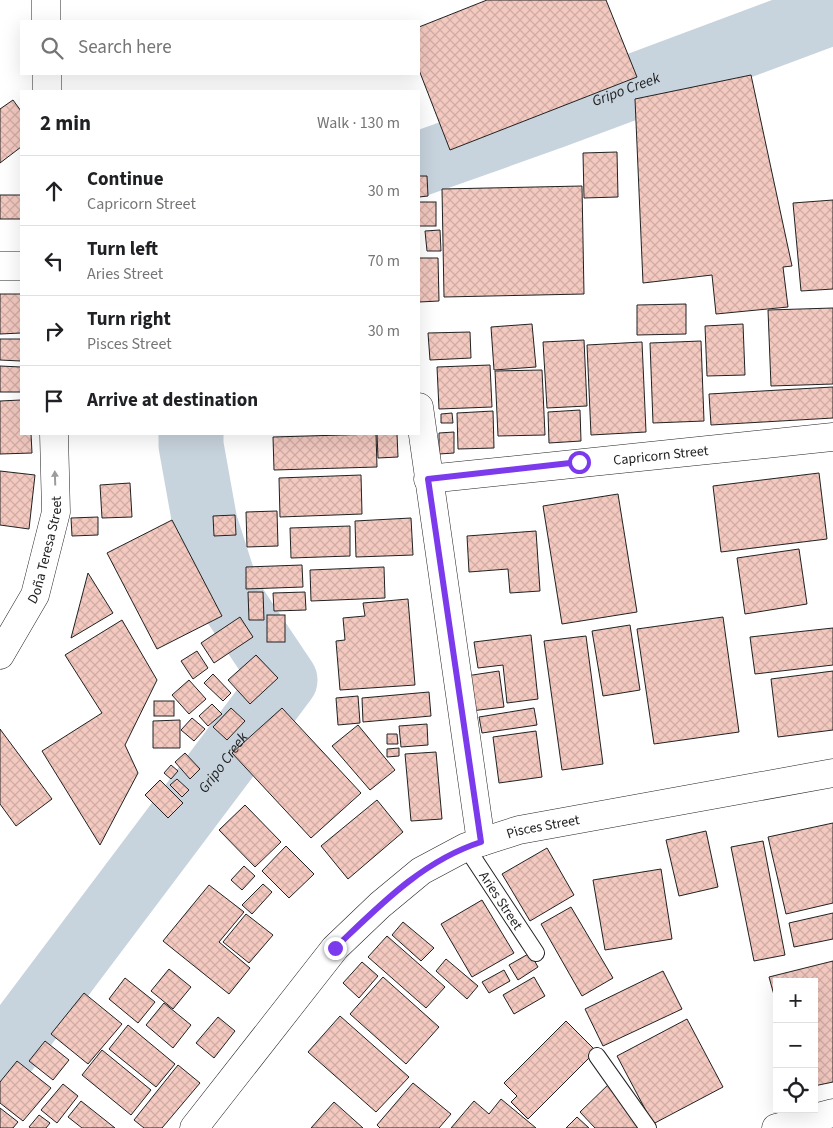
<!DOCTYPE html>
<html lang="en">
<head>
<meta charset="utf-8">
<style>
  body { margin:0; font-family:"Source Sans 3",sans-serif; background:#f6f6f6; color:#202124 }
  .controls { position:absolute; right:15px; bottom:15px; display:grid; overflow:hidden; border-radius:0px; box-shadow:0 5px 20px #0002 }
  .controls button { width:45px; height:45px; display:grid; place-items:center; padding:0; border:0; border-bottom:1px solid #e0e0e0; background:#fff; color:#202124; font:25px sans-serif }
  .stop { position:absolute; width:15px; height:15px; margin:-11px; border:4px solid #7c3aed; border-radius:50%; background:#fff }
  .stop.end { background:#7c3aed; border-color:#fff; box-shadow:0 1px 5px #0008 }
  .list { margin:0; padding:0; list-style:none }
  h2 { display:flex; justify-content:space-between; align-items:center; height:65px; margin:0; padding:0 20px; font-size:21px }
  h2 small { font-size:16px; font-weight:400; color:#757577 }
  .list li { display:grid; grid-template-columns:32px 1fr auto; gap:15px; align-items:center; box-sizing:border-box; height:70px; padding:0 20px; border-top:1px solid #e0e0e0 }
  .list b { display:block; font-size:19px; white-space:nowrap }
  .list p { margin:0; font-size:16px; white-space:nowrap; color:#757577 }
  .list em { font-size:16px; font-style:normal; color:#757577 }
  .icon { flex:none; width:28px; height:28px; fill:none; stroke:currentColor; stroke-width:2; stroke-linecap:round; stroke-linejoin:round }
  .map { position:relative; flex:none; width:833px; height:1128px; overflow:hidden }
  .search { position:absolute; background:#fff; box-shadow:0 5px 20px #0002; left:20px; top:20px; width:400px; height:55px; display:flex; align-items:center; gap:12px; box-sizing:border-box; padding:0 18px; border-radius:0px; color:#757577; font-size:19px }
  .panel { position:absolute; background:#fff; box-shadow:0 5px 20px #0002; left:20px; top:90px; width:400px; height:345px; border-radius:0px }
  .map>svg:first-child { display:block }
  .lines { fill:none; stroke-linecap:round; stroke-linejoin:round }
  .river { stroke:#c7d3dd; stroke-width:65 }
  .building { fill:url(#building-cross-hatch); stroke:#222 }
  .service-casing { stroke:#222; stroke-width:18 }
  .minor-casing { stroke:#222; stroke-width:29 }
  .tertiary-casing { stroke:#222; stroke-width:29 }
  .service { stroke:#fff; stroke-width:16 }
  .minor { stroke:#fff; stroke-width:28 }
  .tertiary { stroke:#fff; stroke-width:28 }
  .oneway { fill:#9c9c9c }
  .route { stroke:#7c3aed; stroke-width:6 }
  .labels { text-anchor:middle; stroke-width:4; stroke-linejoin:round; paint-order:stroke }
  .street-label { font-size:14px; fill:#222; stroke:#fff }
  .water-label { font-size:15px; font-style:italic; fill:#222; stroke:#fff }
</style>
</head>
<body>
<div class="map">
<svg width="833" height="1128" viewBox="0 0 833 1128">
  <defs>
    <pattern id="building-cross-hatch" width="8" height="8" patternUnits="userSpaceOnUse" patternTransform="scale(1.25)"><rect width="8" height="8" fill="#f3c9c0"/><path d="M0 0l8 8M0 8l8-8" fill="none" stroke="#d0aca5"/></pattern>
  </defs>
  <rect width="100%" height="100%" fill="#fff"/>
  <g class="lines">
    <g class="river">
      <path id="s1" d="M419,164L554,116L833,12"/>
      <path id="s2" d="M0,1059L285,680L228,595L205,523L191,445V434"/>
    </g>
  </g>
  <g class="building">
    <polygon points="487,0 606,0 637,77 450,150 419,70 419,27"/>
    <polygon points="751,75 792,266 783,267 788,307 716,314 712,275 643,283 635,99"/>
    <polygon points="13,100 21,111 21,147 0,163 0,109"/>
    <polygon points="617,152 618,197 584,198 583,153"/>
    <polygon points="419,176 427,176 428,196 419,197"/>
    <polygon points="582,186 584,294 444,297 442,189"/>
    <rect x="0" y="195" width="21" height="24"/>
    <polygon points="833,200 833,289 801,291 793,203"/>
    <rect x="419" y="202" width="17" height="24"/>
    <polygon points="440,230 441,251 427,251 425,231"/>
    <polygon points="419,258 438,258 439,301 419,302"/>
    <polygon points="0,294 21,294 21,333 0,334"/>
    <polygon points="686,304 686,334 637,335 637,305"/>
    <polygon points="833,308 833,384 771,386 768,310"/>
    <polygon points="532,324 536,367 494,370 491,327"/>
    <polygon points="743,324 745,375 707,376 705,326"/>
    <polygon points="470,332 471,358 430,360 428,333"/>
    <polygon points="0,339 21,339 21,361 0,360"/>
    <polygon points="584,340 587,406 547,408 543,342"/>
    <polygon points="701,341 704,421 653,423 650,343"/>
    <polygon points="642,342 646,432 591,435 587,345"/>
    <polygon points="490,365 492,407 439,409 437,367"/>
    <polygon points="0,366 21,367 21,392 0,392"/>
    <polygon points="542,370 545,435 498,436 495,371"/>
    <polygon points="833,387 833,418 711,425 709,394"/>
    <polygon points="21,400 21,434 31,434 32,453 0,454 0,401"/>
    <polygon points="580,410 581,441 549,443 548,412"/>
    <polygon points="493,411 494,448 458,449 457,413"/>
    <polygon points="452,413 453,423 441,423 441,414"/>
    <polygon points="454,432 454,453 439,454 439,433"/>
    <polygon points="376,434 377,467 274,470 273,437"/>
    <polygon points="377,434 397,434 398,457 378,458"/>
    <polygon points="0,471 35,475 29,529 0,525"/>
    <polygon points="819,473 827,539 721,552 713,486"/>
    <polygon points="361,475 362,514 280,517 279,478"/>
    <polygon points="130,483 132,517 102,518 100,485"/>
    <polygon points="618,494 637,612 562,624 543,506"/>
    <polygon points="277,511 278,546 247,547 246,512"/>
    <polygon points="235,515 236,535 214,536 213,516"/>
    <polygon points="98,517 98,535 72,536 71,518"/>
    <polygon points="411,518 413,555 356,557 355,521"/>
    <polygon points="172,520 222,616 157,649 107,553"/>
    <polygon points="350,526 350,556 291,558 290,528"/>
    <polygon points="536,531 540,591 510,593 508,569 469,572 467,536"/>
    <polygon points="799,549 807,604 745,614 737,558"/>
    <polygon points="302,565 303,587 246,589 246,567"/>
    <polygon points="384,567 385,598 311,601 310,570"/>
    <polygon points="88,573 113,613 71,638"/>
    <polygon points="248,592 263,592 264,620 249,620"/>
    <polygon points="305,592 306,610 274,611 273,593"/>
    <polygon points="408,599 415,685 340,690 336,641 345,640 343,618 365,616 363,603"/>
    <rect x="267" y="615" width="18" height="27"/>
    <polygon points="240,617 253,637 214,663 201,643"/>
    <polygon points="723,617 739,732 654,744 637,629"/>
    <polygon points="122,620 157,680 125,745 138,773 100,845 42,751 102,713 65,655"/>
    <polygon points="630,625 640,690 603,696 592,631"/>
    <polygon points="833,628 833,665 755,674 750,637"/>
    <polygon points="531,635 538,699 507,703 503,665 478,668 474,642"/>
    <polygon points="586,636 603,764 562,770 544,641"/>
    <polygon points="197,651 208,668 193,679 181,661"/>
    <polygon points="256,655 278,678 250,704 228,680"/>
    <polygon points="499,671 504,707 471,711 466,676"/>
    <polygon points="833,671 833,730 778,737 771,679"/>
    <polygon points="213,674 231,693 223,701 204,683"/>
    <polygon points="189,680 206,699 189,714 172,695"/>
    <polygon points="429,692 431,716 363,722 362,698"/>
    <polygon points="358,696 360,723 338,725 336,698"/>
    <rect x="154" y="701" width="20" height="15"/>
    <polygon points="212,704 222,714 208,726 199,716"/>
    <polygon points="231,708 245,721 227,740 213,727"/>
    <polygon points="282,708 361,793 311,838 232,753"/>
    <polygon points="534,708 537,725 482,733 479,717"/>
    <polygon points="192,718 205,729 194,741 181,730"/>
    <polygon points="180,720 180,748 153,748 153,721"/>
    <polygon points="427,724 428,745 401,747 399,726"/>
    <polygon points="358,725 395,770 370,790 332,746"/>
    <polygon points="0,729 52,799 16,826 0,804"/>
    <polygon points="536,731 542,777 499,783 493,737"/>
    <polygon points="387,734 397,734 398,744 387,744"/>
    <polygon points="399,748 399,756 387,757 387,749"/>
    <polygon points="436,752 442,819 411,821 405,754"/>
    <polygon points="185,753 200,769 190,779 175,762"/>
    <polygon points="171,765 178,771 171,779 164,773"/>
    <polygon points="177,779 189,790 182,797 170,785"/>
    <polygon points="160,780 183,803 168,818 145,795"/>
    <polygon points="377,800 403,832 348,879 321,846"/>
    <polygon points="245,805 281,842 255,867 219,830"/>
    <polygon points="833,823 833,903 786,914 768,837"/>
    <polygon points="706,831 718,887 679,896 666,840"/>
    <polygon points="763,841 785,955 754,961 731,847"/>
    <polygon points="286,846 314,874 289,898 262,871"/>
    <polygon points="547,848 574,895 530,921 502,874"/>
    <polygon points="244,866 255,876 242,890 231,880"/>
    <polygon points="661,869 672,939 605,950 593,880"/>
    <polygon points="263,884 272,892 252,914 242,905"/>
    <polygon points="209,885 244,912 219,942 250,968 229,994 163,941"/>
    <polygon points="482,900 514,953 472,977 441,924"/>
    <polygon points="571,907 613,978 582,996 541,924"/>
    <polygon points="833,913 833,939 794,947 789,923"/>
    <polygon points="246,914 273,935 249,963 223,942"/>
    <polygon points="403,922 434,948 421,961 392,935"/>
    <polygon points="387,936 445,987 426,1008 368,957"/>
    <polygon points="530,953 538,967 518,980 509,965"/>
    <polygon points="446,959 478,986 467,999 436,971"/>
    <polygon points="833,961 833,1082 814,1086 814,982 777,982 777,1006 769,977"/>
    <polygon points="362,962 378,976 359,998 343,983"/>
    <polygon points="169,969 191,987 173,1009 151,991"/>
    <polygon points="504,970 510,981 489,993 482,982"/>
    <polygon points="663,971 682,1009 603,1046 585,1009"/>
    <polygon points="383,977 439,1027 406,1064 350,1014"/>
    <polygon points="534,977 545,996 514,1014 503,995"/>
    <polygon points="125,978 155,1002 138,1023 109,999"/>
    <polygon points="84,993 122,1024 88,1064 51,1034"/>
    <polygon points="164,1003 191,1025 173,1048 146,1025"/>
    <polygon points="340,1016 409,1077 376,1112 308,1052"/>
    <polygon points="218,1017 235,1031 214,1058 196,1043"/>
    <polygon points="687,1019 723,1087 653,1124 617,1056"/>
    <polygon points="566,1021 596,1051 528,1119 511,1102 517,1096 504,1083"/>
    <polygon points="128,1025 175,1064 156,1087 109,1049"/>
    <polygon points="45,1041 69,1060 53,1080 29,1061"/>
    <polygon points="102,1050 151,1090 131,1115 82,1075"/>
    <polygon points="17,1061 51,1088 23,1121 0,1103 0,1082"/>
    <polygon points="178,1065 200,1083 162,1128 144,1128 134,1120"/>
    <polygon points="611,1082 642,1128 595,1128 580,1112"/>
    <polygon points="413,1083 451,1114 439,1128 380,1128 377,1125"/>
    <polygon points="63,1084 78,1096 57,1123 41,1110"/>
    <polygon points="501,1099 536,1128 451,1128 474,1101 489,1114"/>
    <polygon points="81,1101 115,1128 82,1128 68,1117"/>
    <polygon points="334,1102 363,1128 311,1128"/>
    <polygon points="0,1108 18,1122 13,1128 0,1128"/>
    <polygon points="39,1115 50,1123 46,1128 31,1128 29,1127"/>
    <polygon points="577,1117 589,1128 566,1128"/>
  </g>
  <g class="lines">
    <g class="service-casing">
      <g id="service">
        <path id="s3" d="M466,847L536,953"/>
        <polyline points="597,1056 648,1128"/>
      </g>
    </g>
    <g class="minor-casing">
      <g id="minor">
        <polyline points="46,0 46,21"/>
        <polyline points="47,74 47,91"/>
        <polyline points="0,266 21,266"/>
        <polyline points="419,407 481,842"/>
        <path id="s4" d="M428,479L833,437"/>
        <path id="s5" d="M0,655L35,595L56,512L54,434"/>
        <polyline points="776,1128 833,1113"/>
      </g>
    </g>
    <g class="tertiary-casing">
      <g id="tertiary">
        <path id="s6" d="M194,1128L335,948L380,905L421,871L466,847L519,830L833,773"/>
      </g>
    </g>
    <use href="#service" class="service"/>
    <use href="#minor" class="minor"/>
    <use href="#tertiary" class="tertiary"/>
  </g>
  <defs><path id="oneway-solid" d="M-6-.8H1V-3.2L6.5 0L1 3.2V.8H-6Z" transform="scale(1.25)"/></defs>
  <use class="oneway" href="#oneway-solid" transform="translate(55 478) rotate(-92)"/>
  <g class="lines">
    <path class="route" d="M335,948C379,906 422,861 481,842L428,479L579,462"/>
  </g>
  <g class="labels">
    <g class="street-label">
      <text dy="5" stroke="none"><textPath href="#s4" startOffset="234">Capricorn Street</textPath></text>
      <text dy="5" stroke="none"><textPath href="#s5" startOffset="116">Doña Teresa Street</textPath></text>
      <text dy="5" stroke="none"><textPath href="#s6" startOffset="475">Pisces Street</textPath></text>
      <text dy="5" stroke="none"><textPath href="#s3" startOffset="64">Aries Street</textPath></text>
    </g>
    <g class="water-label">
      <text dy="5" stroke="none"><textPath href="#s1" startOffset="220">Gripo Creek</textPath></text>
      <text dy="5" stroke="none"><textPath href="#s2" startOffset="371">Gripo Creek</textPath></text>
    </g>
  </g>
</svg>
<div class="controls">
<button>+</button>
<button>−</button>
<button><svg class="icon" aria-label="locate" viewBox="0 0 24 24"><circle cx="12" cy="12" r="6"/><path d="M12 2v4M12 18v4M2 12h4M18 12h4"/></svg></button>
</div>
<div class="stop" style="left:579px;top:462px"></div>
<div class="stop end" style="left:335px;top:948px"></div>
<div class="search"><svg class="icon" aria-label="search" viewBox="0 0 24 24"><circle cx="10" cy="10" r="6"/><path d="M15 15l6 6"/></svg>Search here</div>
<section class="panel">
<h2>2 min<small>Walk · 130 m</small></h2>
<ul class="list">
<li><svg class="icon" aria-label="ahead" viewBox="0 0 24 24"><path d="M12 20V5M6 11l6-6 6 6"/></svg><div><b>Continue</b><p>Capricorn Street</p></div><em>30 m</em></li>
<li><svg class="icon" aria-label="left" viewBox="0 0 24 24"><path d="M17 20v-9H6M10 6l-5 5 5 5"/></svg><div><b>Turn left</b><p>Aries Street</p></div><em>70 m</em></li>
<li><svg class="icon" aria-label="right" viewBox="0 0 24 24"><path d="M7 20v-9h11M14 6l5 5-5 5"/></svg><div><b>Turn right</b><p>Pisces Street</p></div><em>30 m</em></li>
<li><svg class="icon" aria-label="arrive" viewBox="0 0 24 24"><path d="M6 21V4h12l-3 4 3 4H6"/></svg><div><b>Arrive at destination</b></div></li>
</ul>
</section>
</div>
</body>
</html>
